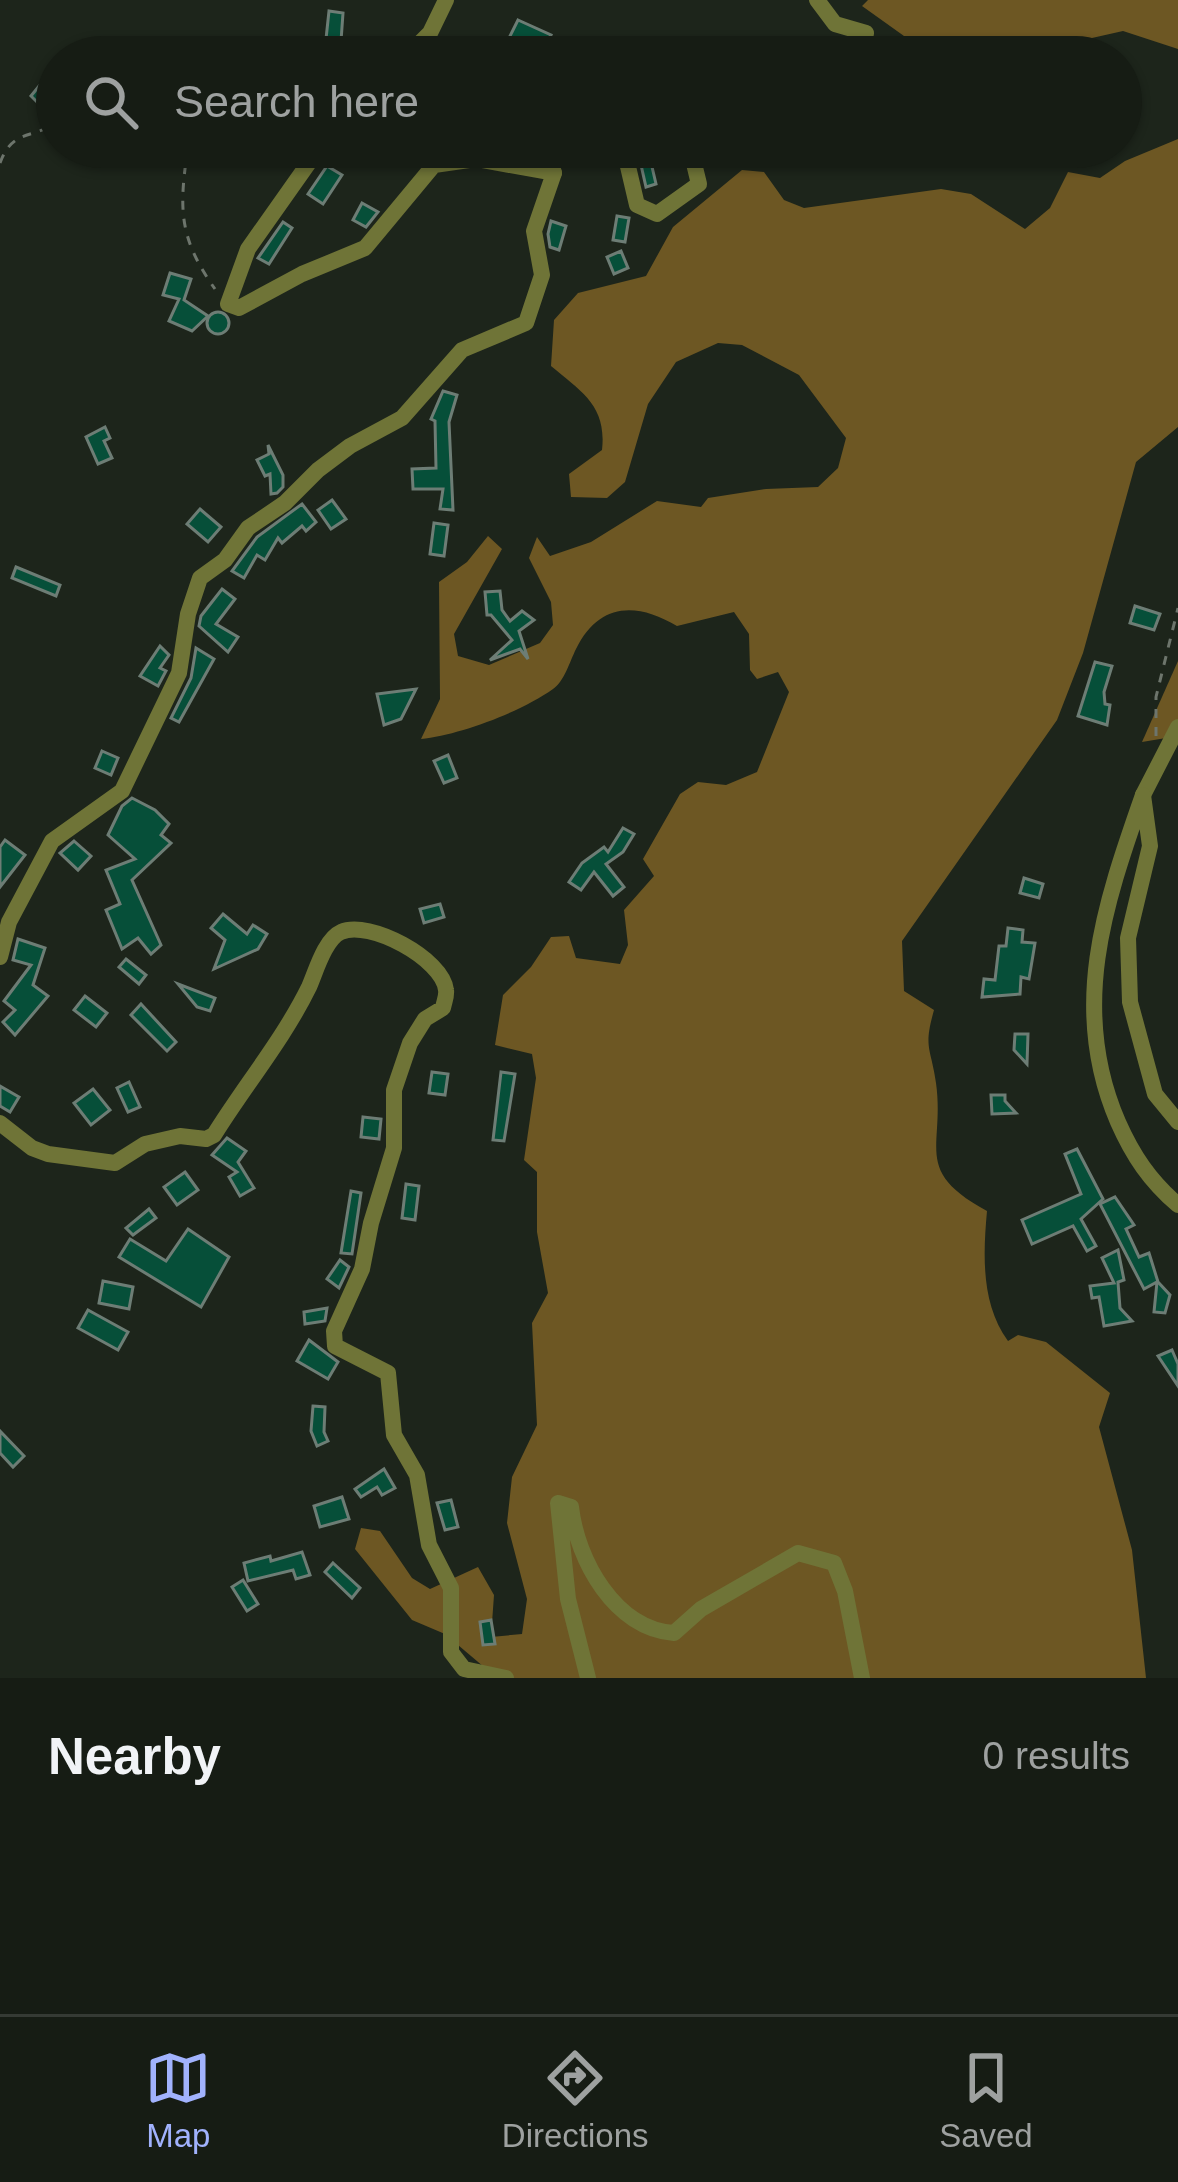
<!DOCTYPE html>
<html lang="en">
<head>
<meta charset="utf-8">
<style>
  body { margin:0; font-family:Helvetica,sans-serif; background:#1f251d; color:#f1f3f6 }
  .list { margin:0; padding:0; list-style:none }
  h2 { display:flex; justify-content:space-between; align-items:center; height:156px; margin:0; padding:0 48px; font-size:51px }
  h2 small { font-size:39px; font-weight:400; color:#9ea1a0 }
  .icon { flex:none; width:66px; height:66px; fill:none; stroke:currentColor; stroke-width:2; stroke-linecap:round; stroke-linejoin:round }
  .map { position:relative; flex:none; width:1178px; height:1678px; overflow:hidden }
  .search { position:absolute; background:#161c14; box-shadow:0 3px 9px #0004; left:36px; right:36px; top:36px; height:132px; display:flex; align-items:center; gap:30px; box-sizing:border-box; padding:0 42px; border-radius:66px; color:#9ea1a0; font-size:45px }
  .sheet { height:336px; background:#161c14 }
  nav { display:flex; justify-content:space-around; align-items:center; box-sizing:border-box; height:168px; border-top:3px solid #353a34; background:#161c14; font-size:33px; color:#9ea1a0 }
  nav a { display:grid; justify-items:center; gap:6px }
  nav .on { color:#a1b2fd }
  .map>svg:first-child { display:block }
  .forest { fill:#6d5723 }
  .building { fill:#064f39; stroke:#6d7d75; stroke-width:3 }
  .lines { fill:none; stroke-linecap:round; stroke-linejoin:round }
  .path { stroke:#6d756c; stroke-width:3; stroke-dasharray:9 9; stroke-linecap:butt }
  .street { stroke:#6f7437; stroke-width:16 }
</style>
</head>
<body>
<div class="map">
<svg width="1178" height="1678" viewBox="0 0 1178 1678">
  <rect width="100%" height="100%" fill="#1d251b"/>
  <g class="forest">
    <polygon points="868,0 1178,0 1178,49 1123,31 1052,47 1042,57 905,57 911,41 862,6"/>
    <path d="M1178,139V427L1136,462L1083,653L1057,720L902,941L904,991L934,1010C923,1049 931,1047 936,1083C945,1148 912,1170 987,1211C983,1255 981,1304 1008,1341L1018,1335L1046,1342L1110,1393L1099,1427L1132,1550L1146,1678H497L445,1634L412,1620L355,1549L361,1528L380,1531L412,1578L430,1589L478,1567L494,1595L491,1637L522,1634L527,1599L507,1523L512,1477L537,1425L532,1323L548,1293L537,1232V1172L524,1160L536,1078L532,1054L495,1045L503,995L531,967L551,937L569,936L576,958L620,964L628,945L624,910L654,876L643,859L680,794L698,782L726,785L757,772L789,692L778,672L757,679L750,670L749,634L734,612L677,626C637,602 599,602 576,649C570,661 564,682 553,689C521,712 459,735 421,739L440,699L439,582L467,562L488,536L502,549L454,634L458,656L489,665L540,643L553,625L551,602L529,558L537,537L550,556L591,542L657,501L701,507L708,498L766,489L818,487L838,468L846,438L799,375L742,345L718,343L676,362L648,404L625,482L607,498L571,497L569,474L602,450C607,406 582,392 551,366L554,320L578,293L646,276L673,227L742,170L764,172L784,200L804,208L941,189L971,194L1025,229L1050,208L1068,172L1100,178L1125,161Z"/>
    <polygon points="1178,661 1178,736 1142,742"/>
  </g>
  <g class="building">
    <polygon points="329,11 343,13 341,41 326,39"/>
    <polygon points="518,20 551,35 546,45 539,41 536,48 527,44 525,49 508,40"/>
    <polygon points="57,64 57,91 41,106 31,96"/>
    <polygon points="649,154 656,184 646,187 639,156"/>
    <polygon points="327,166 342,175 323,204 308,194"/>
    <polygon points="362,203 378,212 366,227 353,220"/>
    <polygon points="617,216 629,218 625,242 613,240"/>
    <polygon points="551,221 566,226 559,250 550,247 548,234"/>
    <polygon points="283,222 292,228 269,264 258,258"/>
    <polygon points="621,251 628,268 614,274 607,257"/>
    <polygon points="170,273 191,279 184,300 208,316 192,331 169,321 179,299 163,295"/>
    <circle cx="218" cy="323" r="11"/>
    <polygon points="443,391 457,395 449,422 453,510 440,509 443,489 413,489 412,469 436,468 435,421 431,419"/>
    <polygon points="105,427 110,438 104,441 112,458 98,464 86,437"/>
    <polygon points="268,445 283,475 283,487 277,493 271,494 270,474 265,476 257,460 269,454"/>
    <polygon points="332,500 346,519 331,529 318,510"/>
    <polygon points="302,504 316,522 306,531 302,526 282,543 278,538 265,560 257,555 244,578 232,571 257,537"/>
    <polygon points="200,509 221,527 208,542 187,524"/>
    <polygon points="434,523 448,525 444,556 430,554"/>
    <polygon points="16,567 60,585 56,596 12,578"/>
    <polygon points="222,589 235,599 216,624 238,637 228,652 199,626 201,616"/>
    <polygon points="500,591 502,610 510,621 522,611 534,620 519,631 528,659 520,649 490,660 512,640 491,615 487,615 485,592"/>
    <polygon points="1135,606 1160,614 1154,630 1130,623"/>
    <polygon points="160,646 169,655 160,668 166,671 158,686 140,676"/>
    <polygon points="196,648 214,659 179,722 171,718 191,678"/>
    <polygon points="1095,662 1112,666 1104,692 1105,704 1110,705 1107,725 1078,716"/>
    <polygon points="416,689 401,719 384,725 377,694"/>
    <polygon points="102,751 118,758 111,775 95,768"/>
    <polygon points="448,755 457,778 444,783 434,761"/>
    <polygon points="132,798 155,810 169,824 161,835 171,843 132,880 161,945 151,954 138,938 122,949 106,910 120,904 106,870 135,859 108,835 122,806"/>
    <polygon points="623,828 634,834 623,852 606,864 624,887 613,896 594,872 581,890 569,882 582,863 604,847 608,852"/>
    <polygon points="5,840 25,855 0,887 0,847"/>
    <polygon points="74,841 91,856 78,870 60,853"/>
    <polygon points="1024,878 1043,884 1039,898 1020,893"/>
    <polygon points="440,904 444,917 424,923 420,909"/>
    <polygon points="223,914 247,934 253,925 267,934 258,949 214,969 225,940 211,928"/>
    <polygon points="1008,928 1023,930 1022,942 1035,943 1029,979 1021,977 1020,994 982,997 984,979 995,980 999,946 1006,946"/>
    <polygon points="18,939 45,948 33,985 48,996 15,1035 3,1022 15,1010 4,1001 31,965 13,960"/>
    <polygon points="126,959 146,975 139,984 119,967"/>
    <polygon points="178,984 215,998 210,1011 197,1007"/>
    <polygon points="85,996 107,1013 96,1027 74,1010"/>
    <polygon points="141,1004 176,1042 167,1051 131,1015"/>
    <polygon points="1015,1034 1028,1034 1027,1064 1014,1050"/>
    <polygon points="432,1072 448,1074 445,1095 429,1093"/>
    <polygon points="501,1072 515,1074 504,1141 493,1140"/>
    <polygon points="129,1082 140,1107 128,1112 117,1088"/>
    <polygon points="0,1086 19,1097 10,1112 0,1106"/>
    <polygon points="93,1089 110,1110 91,1125 74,1103"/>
    <polygon points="991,1095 1005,1095 1005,1101 1016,1113 992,1114"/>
    <polygon points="363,1117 381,1119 379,1139 361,1137"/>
    <polygon points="227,1138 246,1151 238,1162 254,1188 240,1196 229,1177 237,1172 212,1155"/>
    <polygon points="1077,1149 1103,1199 1081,1219 1096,1246 1087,1251 1073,1226 1032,1244 1022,1220 1081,1194 1065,1154"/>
    <polygon points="185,1172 198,1190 177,1205 164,1187"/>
    <polygon points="406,1184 419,1186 415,1220 402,1218"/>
    <polygon points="351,1191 361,1193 352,1254 341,1253"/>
    <polygon points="1115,1197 1134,1225 1126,1229 1139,1257 1149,1253 1158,1282 1170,1295 1165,1313 1154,1312 1157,1282 1144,1289 1100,1204"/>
    <polygon points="149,1209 156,1218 133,1235 126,1228"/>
    <polygon points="188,1229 229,1257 201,1307 119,1257 130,1239 166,1261"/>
    <polygon points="1118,1250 1124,1280 1118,1282 1120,1308 1132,1321 1104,1326 1099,1297 1092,1298 1090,1286 1114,1283 1102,1258"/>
    <polygon points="340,1260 349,1267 339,1288 327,1279"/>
    <polygon points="103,1281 133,1287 129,1309 99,1303"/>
    <polygon points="327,1308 325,1321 305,1324 304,1312"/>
    <polygon points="88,1310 128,1332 118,1350 78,1328"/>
    <polygon points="309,1340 338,1362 328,1379 297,1361"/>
    <polygon points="1172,1350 1178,1364 1178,1386 1158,1356"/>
    <polygon points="313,1406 325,1407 324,1432 328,1441 317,1446 311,1431"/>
    <polygon points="0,1431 24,1456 13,1467 0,1453"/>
    <polygon points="384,1469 395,1488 382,1495 377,1487 361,1497 355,1489"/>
    <polygon points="342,1497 349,1519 320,1527 314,1506"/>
    <polygon points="451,1500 458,1527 445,1530 437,1503"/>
    <polygon points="302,1552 310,1575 296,1579 293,1570 248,1581 244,1563 270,1556 271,1561"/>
    <polygon points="333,1563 360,1588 352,1598 325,1572"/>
    <polygon points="243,1580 258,1604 247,1611 232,1587"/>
    <polygon points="491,1620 495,1644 483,1645 480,1622"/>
  </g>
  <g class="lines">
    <g class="path">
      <polyline points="106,57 117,53 132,57"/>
      <path d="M188,147C179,208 178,237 215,289"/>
      <path d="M0,163C13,128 32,140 57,122"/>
      <polyline points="1156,736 1156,697 1178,608"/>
    </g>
    <g class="street">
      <polyline points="817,0 835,24 866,33 862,55 840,57"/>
      <polyline points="406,57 430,33 446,0"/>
      <polyline points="654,57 666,52 689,55 763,49 805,57"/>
      <polyline points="617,147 626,158 637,205 657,214 699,184 690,147"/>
      <polyline points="554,173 551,162 558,147"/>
      <polyline points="1143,795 1178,727"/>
      <polyline points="0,957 9,922 52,841 122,791 179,673 188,614 200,578 225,560 248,528 285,503 318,470 350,446 402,418 462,350 526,323 542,275 534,231 554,173 476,159 434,165 365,248 302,274 239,308 228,304 248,249 320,147"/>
      <path d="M1178,1122L1155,1094L1130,1002L1128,938L1150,846L1143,795C1104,906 1069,1009 1118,1122C1133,1156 1150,1181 1178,1205"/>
      <path d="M0,1123L32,1148L48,1154L115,1163L145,1144L180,1136L206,1139L214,1135C245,1085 283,1040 309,987C316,971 325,939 341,932C369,919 443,959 446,990C447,996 444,1002 443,1008L425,1019L410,1043L394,1090V1148L371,1223L362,1269L334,1331L335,1346L388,1373L394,1435L417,1475L429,1545L451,1588V1652L464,1669L506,1678"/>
      <path d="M588,1678L568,1599L558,1503L571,1507C577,1560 615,1629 674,1633L701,1609L798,1553L834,1563L845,1591L862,1678"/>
    </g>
  </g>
</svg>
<div class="search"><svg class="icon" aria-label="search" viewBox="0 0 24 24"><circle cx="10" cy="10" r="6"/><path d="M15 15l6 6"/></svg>Search here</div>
</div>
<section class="sheet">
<h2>Nearby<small>0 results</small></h2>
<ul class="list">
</ul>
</section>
<nav>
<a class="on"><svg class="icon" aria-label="map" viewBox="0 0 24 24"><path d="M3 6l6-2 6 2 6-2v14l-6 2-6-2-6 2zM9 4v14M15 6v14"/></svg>Map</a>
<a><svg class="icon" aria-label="directions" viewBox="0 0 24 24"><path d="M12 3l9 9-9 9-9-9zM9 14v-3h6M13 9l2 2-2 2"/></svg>Directions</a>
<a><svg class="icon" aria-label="saved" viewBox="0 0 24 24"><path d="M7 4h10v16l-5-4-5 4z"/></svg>Saved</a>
</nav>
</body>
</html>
